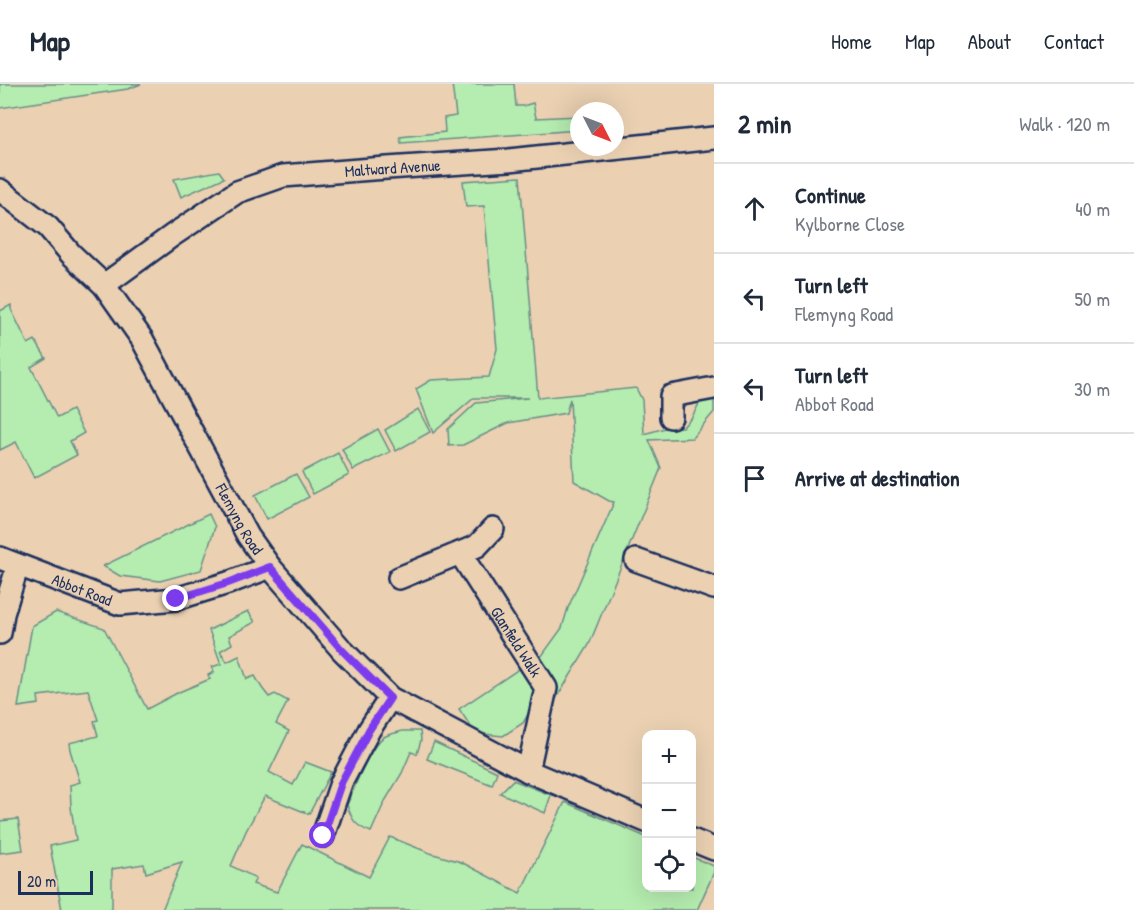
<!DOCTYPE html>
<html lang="en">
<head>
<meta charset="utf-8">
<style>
  body { margin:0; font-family:"Patrick Hand",sans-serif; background:#f6f6f7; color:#1f2937 }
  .controls { position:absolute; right:18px; bottom:18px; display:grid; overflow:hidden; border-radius:12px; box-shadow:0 6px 24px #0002 }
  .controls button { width:54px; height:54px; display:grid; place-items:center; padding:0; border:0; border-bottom:2px solid #e0e1e3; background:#fff; color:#1f2937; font:30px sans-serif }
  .compass { position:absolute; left:570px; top:18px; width:54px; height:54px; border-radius:50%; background:#fff; box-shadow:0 6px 24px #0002; rotate:132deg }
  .scale { position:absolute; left:18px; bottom:15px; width:75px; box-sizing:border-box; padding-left:6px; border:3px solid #1b2f5e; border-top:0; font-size:16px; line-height:21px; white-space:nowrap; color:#1b2f5e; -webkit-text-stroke:4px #ebd1b2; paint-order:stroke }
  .stop { position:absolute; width:18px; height:18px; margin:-14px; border:4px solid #7c3aed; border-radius:50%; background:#fff }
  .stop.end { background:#7c3aed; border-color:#fff; box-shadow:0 2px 6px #0008 }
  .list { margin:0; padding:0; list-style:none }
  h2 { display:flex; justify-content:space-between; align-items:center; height:78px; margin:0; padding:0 24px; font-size:26px }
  h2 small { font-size:20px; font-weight:400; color:#747a83 }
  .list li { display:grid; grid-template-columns:39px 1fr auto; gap:18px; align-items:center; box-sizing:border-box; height:90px; padding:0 24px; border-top:2px solid #e0e1e3 }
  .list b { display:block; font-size:22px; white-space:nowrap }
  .list p { margin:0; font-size:20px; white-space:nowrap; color:#747a83 }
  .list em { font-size:20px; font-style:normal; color:#747a83 }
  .icon { flex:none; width:33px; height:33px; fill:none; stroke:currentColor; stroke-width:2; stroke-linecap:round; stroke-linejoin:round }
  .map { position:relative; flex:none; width:714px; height:826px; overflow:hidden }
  header { display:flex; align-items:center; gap:36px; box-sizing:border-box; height:84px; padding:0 30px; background:#fff; border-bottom:2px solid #e0e1e3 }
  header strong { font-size:28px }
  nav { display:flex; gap:33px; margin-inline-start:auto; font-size:21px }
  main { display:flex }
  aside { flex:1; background:#fff }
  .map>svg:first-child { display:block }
  .green { fill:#b5ecaf; stroke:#688e86; stroke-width:1.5 }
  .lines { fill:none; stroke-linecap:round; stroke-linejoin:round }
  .street-casing { stroke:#1b2f5e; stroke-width:26 }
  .street { stroke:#ebd1b2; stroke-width:21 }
  .route { stroke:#7c3aed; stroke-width:8 }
  .labels { text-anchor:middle; stroke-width:4.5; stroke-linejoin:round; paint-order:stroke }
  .street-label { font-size:16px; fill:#1b2f5e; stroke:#ebd1b2 }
</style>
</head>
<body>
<header>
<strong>Map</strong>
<nav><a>Home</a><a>Map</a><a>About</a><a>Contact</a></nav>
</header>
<main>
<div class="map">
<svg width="714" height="826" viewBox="0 0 714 826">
  <rect width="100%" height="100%" fill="#ebd1b2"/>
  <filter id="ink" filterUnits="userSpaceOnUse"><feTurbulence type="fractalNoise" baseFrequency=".0167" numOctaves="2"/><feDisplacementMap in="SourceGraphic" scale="12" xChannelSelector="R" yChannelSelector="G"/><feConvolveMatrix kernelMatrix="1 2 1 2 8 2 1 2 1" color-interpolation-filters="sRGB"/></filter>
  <g filter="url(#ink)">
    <g class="green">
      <polygon points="0,0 141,0 128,5 0,24"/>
      <polygon points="452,0 514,0 516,22 523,22 533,19 536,34 579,32 579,46 401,59 400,53 445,48 444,34 456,32"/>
      <polygon points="219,87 224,94 181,113 174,95"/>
      <polygon points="520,93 538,314 636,304 642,316 644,350 665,344 683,343 692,333 700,318 714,316 714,328 692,354 649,356 661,384 589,561 556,615 545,608 533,584 562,544 568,524 614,418 609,417 574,397 570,315 566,329 508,339 463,361 449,362 448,345 476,319 528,314 474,314 433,349 416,305 431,296 489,293 497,265 484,122 466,123 463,97"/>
      <polygon points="11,221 11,225 28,260 35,256 46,274 31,283 57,334 72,326 84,349 70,357 77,371 34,394 16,358 0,366 0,227"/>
      <polygon points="418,325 430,348 396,367 385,346"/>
      <polygon points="378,345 390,368 353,386 342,365"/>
      <polygon points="338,369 349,391 313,410 302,388"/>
      <polygon points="296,390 309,413 267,435 255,411"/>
      <polygon points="209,430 215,443 201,486 160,497 120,492 103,482"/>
      <polygon points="248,527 255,538 229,552 232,560 220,567 227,578 239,572 247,595 255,592 262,604 269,613 275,610 288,617 276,640 289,647 269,688 293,701 305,678 331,688 309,730 265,712 246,747 231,782 256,794 253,800 277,808 302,760 369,793 390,753 430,769 461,778 520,809 565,718 646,753 646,804 692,804 692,773 714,782 714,788 697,826 162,826 182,778 146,789 144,780 112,785 112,826 62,826 50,762 76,756 71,723 70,701 80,698 70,666 69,659 98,652 94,637 98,636 88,606 38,612 39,620 18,623 32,542 56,528 104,544 147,625 179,608 210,595 208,591 214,588 212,583 221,580 209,546"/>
      <polygon points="519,585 534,606 534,620 523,639 503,652 475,649 459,625"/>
      <path d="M402,647H420L421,656L417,670L411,668L402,689L385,717L371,748C355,742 352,736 347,721C354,705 370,661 384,653C389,650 397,649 402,647Z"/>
      <polygon points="434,658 497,688 492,701 427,675"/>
      <polygon points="513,696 551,711 545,729 500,709"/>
      <polygon points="18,735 23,766 0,769 0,737"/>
    </g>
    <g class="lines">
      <g class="street-casing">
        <g id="street">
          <path id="s1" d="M0,106L48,143L71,170L104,201L142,255L248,452L270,483L342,566L390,614L528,687L646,737"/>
          <path id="s2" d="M104,201L173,151L237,108L283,92L372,85L509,76L714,54"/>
          <polyline points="671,333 671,312 714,304"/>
          <path id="s3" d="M460,469L546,604L528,687"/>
          <path id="s4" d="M0,474L120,520L176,515L228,499L270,483"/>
          <polyline points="636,476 714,504"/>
          <polyline points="399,494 477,462 493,445"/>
          <polyline points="0,549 3,530 18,481"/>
          <polyline points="323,752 341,699 369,646 390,614"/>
          <polyline points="692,756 714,765"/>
        </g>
      </g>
      <use href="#street" class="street"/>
    </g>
  </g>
  <g class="lines" filter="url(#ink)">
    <polyline class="route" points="176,515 228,499 270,483 342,566 390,614 369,646 341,699 323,752"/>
  </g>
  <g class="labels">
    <g class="street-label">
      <text dy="6" stroke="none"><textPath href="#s2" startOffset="321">Maltward Avenue</textPath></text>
      <text dy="6" stroke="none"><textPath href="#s1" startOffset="412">Flemyng Road</textPath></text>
      <text dy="6" stroke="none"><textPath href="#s4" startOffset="88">Abbot Road</textPath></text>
      <text dy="6" stroke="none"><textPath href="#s3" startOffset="105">Glanfield Walk</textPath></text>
    </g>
  </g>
</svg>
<div class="controls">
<button>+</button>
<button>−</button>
<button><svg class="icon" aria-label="locate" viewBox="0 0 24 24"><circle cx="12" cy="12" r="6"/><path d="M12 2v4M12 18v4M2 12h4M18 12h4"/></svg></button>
</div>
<svg class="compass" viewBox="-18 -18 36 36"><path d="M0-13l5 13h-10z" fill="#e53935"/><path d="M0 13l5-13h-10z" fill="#747a83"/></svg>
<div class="scale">20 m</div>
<div class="stop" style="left:323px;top:752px"></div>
<div class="stop end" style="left:176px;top:515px"></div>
</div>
<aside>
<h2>2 min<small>Walk · 120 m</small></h2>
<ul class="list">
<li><svg class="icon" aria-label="ahead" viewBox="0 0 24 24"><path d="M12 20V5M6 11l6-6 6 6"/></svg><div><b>Continue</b><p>Kylborne Close</p></div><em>40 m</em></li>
<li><svg class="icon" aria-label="left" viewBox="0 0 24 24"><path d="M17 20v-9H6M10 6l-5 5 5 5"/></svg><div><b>Turn left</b><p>Flemyng Road</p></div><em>50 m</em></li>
<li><svg class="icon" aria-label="left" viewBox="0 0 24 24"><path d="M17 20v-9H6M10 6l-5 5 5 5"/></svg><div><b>Turn left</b><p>Abbot Road</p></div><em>30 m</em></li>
<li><svg class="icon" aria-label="arrive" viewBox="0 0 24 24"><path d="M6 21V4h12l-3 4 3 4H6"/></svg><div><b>Arrive at destination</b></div></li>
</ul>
</aside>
</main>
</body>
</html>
